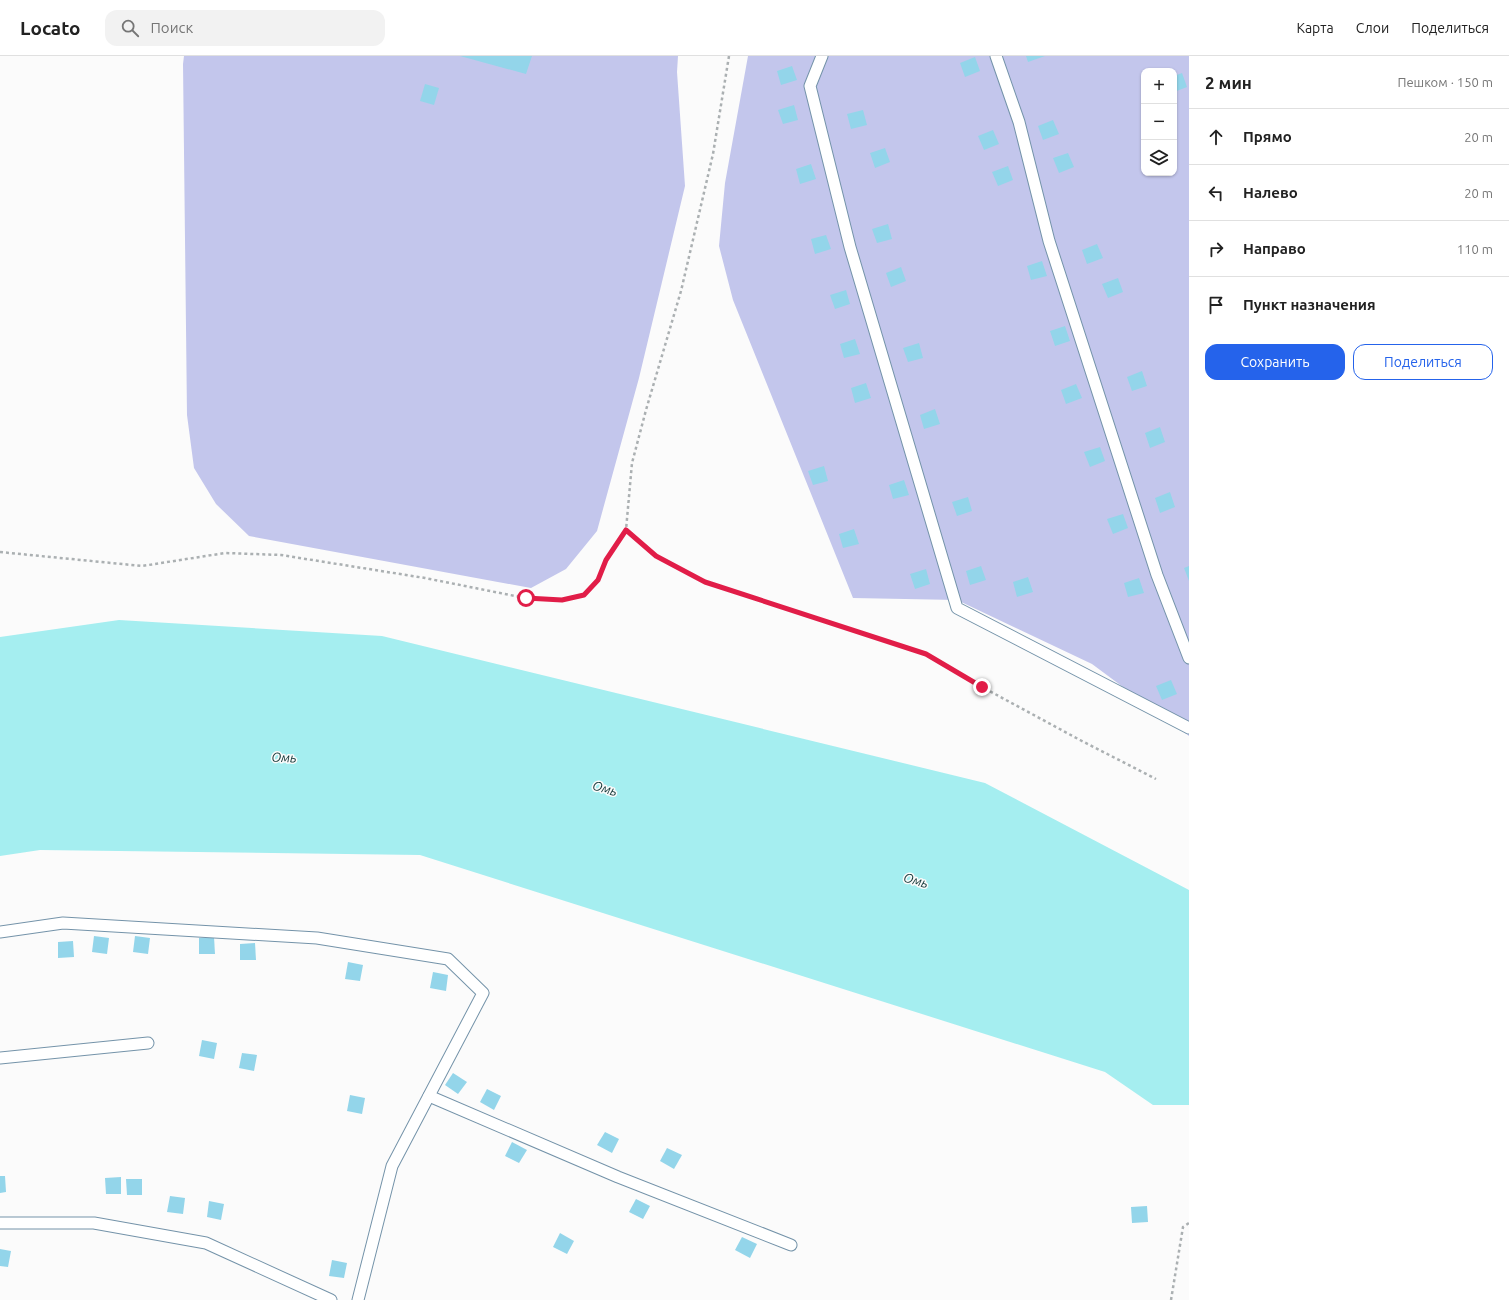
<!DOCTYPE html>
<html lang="ru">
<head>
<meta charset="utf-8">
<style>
  body { margin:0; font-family:Ubuntu,sans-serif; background:#f2f2f2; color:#222 }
  .controls { position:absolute; right:12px; top:12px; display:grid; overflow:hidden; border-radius:8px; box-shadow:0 1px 3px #0004 }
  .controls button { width:36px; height:36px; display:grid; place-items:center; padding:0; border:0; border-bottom:1px solid #e0e0e0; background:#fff; color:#222; font:20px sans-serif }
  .stop { position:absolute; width:12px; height:12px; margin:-9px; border:3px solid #e11d48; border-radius:50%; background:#fff }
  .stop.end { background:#e11d48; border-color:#fff; box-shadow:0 1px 4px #0008 }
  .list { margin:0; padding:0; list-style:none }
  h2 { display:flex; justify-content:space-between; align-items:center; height:52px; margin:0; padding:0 16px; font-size:17px }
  h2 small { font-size:13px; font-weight:400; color:#767676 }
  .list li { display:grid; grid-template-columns:26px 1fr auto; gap:12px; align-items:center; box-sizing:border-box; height:56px; padding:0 16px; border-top:1px solid #e0e0e0 }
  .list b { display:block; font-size:15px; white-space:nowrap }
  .list em { font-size:13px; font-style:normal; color:#767676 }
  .actions { display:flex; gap:8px; padding:12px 16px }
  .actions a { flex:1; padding:9px 0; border:1px solid #2563eb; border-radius:12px; text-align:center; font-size:14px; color:#2563eb }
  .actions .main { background:#2563eb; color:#fff }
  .icon { flex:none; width:22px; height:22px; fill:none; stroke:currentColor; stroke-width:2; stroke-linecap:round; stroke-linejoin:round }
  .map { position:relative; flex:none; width:1189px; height:1244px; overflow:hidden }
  header { display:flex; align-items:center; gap:24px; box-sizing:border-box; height:56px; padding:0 20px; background:#fff; border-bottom:1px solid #e0e0e0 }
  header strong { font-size:19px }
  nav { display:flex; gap:22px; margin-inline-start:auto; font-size:14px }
  .search { width:280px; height:36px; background:#f2f2f2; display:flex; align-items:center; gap:10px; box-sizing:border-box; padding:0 14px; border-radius:12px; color:#767676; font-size:15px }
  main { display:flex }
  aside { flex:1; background:#fff }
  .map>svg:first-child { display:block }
  .green { fill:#c3c6ec; fill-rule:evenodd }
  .water { fill:#a5eef0 }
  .building { fill:#93d5ea }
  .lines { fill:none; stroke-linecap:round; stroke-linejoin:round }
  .lane-casing { stroke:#7493a9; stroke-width:13 }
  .path { stroke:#abb0b2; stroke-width:2.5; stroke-dasharray:3 3; stroke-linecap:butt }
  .lane { stroke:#fff; stroke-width:11 }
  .route { stroke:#e11d48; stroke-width:5 }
  .labels { text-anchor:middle; stroke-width:3; stroke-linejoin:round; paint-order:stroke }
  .water-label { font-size:13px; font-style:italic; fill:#133738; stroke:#fbfbfb }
</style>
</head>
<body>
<header>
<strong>Locato</strong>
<div class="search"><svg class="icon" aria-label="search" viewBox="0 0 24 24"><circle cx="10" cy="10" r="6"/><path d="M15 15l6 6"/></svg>Поиск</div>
<nav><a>Карта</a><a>Слои</a><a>Поделиться</a></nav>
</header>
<main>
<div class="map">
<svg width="1189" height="1244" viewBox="0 0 1189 1244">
  <rect width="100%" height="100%" fill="#fbfbfb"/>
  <g class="green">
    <polygon points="184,0 678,0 677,16 685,130 639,322 597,475 566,513 531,532 249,480 216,448 194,412 187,359 183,8"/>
    <path d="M748,0H1189V680L1092,608L957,544L853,542L733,244L719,190L725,127ZM1144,15H1174V117H1144Z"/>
  </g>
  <polygon class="water" points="119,564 382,580 985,727 1189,834 1189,1049 1153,1049 1105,1016 420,799 40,794 0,800 0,581"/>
  <g class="building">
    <polygon points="460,0 532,0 526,18"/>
    <polygon points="1026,0 1045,0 1028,6"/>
    <polygon points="975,1 980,15 965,21 960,7"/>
    <polygon points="792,10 797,24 781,29 777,15"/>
    <polygon points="1182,17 1187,31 1174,36 1174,20"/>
    <polygon points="425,28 439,32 434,49 420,45"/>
    <polygon points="794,49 798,64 783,68 778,54"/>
    <polygon points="863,54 867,69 851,73 847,58"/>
    <polygon points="1053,64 1059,78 1043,84 1038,70"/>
    <polygon points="993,74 999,88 984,94 978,80"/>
    <polygon points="885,92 890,106 875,112 870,97"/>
    <polygon points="1068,97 1074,111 1059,117 1053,102"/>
    <polygon points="811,108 816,123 800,128 796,113"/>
    <polygon points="1008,110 1013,124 998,130 992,116"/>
    <polygon points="888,168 892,183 877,187 872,173"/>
    <polygon points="826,179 831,193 815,198 811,183"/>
    <polygon points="1097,188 1103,202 1087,208 1082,194"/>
    <polygon points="1042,205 1047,220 1031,224 1027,210"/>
    <polygon points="901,211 906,225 891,231 886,217"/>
    <polygon points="1118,222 1123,236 1108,242 1102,228"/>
    <polygon points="846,234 850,248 835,253 830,239"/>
    <polygon points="1065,270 1070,285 1055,290 1050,275"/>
    <polygon points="855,283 860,298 844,302 840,288"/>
    <polygon points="919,287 923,302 908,306 903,292"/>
    <polygon points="1142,315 1147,330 1132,335 1127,321"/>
    <polygon points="866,327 871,342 855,347 851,332"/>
    <polygon points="1076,328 1082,342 1066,348 1061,334"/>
    <polygon points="935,353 940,368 924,373 920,359"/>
    <polygon points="1160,371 1165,386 1150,392 1145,377"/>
    <polygon points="1100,391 1105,405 1090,411 1084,396"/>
    <polygon points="824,410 828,425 813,429 808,415"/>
    <polygon points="904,424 909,439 893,443 889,429"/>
    <polygon points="1170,436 1175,451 1160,457 1155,442"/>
    <polygon points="968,441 972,455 957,460 952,446"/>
    <polygon points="1123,458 1128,472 1113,478 1107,463"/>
    <polygon points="854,473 859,488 843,492 839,478"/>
    <polygon points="981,510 986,524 970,529 966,515"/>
    <polygon points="1189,510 1189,525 1184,512"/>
    <polygon points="926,513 930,528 915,533 910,518"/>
    <polygon points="1028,521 1033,536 1017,541 1013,526"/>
    <polygon points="1139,522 1144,537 1128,541 1124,527"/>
    <polygon points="1171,624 1177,638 1162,644 1156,630"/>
    <polygon points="94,880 109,882 107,898 92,896"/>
    <polygon points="135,880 150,882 148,898 133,896"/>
    <polygon points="214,881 215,898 199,898 199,882"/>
    <polygon points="73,885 74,901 58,902 58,886"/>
    <polygon points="255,887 256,904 240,904 240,888"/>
    <polygon points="348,906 363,909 360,925 345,923"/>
    <polygon points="433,916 448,919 446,935 430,932"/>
    <polygon points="202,984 217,987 214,1003 199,1000"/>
    <polygon points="242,997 257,999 254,1015 239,1012"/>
    <polygon points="453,1017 467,1026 458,1038 445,1029"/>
    <polygon points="487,1033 501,1040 494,1054 480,1046"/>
    <polygon points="350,1039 365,1042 362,1058 347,1055"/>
    <polygon points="605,1076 619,1083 612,1097 597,1089"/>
    <polygon points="512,1086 527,1094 519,1107 505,1100"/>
    <polygon points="667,1092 682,1099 674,1113 660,1105"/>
    <polygon points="0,1120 5,1120 6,1136 0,1137"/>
    <polygon points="121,1121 121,1138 106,1138 105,1122"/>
    <polygon points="126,1123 142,1123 142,1139 127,1139"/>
    <polygon points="170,1140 185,1142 183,1158 167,1156"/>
    <polygon points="636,1143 650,1150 643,1163 629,1156"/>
    <polygon points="209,1145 224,1148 221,1164 207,1161"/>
    <polygon points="1147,1150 1148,1166 1132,1167 1131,1151"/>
    <polygon points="560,1177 574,1185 567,1198 553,1191"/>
    <polygon points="742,1181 757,1188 750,1202 735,1194"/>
    <polygon points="0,1193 11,1195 8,1211 0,1210"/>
    <polygon points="332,1204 347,1207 344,1222 329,1220"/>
  </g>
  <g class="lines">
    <g class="lane-casing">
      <g id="lane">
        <polyline points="822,0 810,30 850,191 957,552 1189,672"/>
        <polyline points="996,0 1019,66 1049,185 1157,519 1189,602"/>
        <polyline points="0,876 63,867 317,882 448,903 483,937 392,1110 358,1244"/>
        <polyline points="0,1002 148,987"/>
        <polyline points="429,1040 618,1121 791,1189"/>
        <polyline points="0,1167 94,1167 206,1187 331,1244"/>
      </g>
    </g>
    <g class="path">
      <polyline points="729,0 713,98 681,235 646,354 632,407 626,474 656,500 705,526 926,598 982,631 1080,684 1156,723"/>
      <polyline points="0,496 142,510 225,497 281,499 425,522 525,542 562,544 584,539 598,524 606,504 626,474"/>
      <polyline points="1171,1244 1183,1171 1189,1167"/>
    </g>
    <use href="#lane" class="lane"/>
  </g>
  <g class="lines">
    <polyline class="route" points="526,542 562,544 584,539 598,524 606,504 626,474 656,500 705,526 926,598 982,631"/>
  </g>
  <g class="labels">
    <g class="water-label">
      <text transform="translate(284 701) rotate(2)" y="5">Омь</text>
      <text transform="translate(605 732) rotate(16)" y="5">Омь</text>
      <text transform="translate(916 824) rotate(16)" y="5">Омь</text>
    </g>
  </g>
</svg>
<div class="controls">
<button>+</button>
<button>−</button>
<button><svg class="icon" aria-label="layers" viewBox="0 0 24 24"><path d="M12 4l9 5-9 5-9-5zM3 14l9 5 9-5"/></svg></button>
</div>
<div class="stop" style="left:526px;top:542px"></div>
<div class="stop end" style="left:982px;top:631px"></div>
</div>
<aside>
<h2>2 мин<small>Пешком · 150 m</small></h2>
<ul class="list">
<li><svg class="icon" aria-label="ahead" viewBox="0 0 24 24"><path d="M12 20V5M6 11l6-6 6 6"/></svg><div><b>Прямо</b></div><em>20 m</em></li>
<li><svg class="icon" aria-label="left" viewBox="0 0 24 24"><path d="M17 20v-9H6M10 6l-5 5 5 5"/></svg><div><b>Налево</b></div><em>20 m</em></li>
<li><svg class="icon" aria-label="right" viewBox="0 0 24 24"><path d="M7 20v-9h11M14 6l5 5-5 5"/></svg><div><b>Направо</b></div><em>110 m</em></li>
<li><svg class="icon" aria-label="arrive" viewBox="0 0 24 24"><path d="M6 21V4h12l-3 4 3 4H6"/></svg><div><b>Пункт назначения</b></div></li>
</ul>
<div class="actions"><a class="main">Сохранить</a><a>Поделиться</a></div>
</aside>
</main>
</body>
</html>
